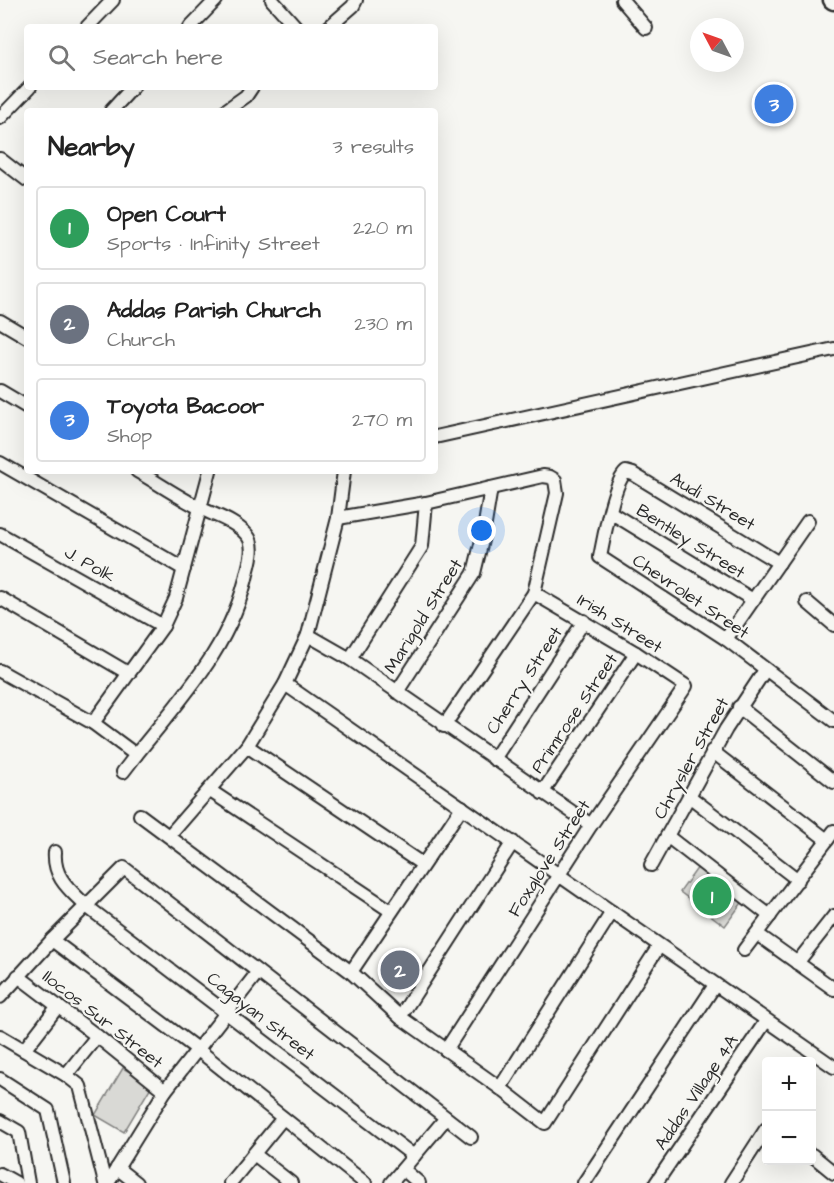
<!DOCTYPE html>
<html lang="en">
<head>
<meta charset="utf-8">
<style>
  body { margin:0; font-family:"Architects Daughter",sans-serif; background:#f6f6f6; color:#222 }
  .controls { position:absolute; right:18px; bottom:18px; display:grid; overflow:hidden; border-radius:6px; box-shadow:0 6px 24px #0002 }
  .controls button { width:54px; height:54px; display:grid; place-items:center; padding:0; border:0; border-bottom:2px solid #e0e0e0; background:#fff; color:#222; font:30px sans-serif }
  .compass { position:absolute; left:690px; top:18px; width:54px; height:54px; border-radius:50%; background:#fff; box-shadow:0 6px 24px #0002; rotate:311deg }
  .you { position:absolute; left:482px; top:531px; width:21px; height:21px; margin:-15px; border:4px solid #fff; border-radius:50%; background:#1a73e8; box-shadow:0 0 0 9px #1a73e833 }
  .badge { display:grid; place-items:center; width:39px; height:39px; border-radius:50%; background:#d1495b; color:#fff; font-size:20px; font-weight:700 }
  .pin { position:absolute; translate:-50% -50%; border:3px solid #fff; box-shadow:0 2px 6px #0006 }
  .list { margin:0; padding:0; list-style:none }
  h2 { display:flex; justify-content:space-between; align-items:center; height:78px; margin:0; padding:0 24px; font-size:26px }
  h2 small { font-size:20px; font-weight:400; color:#767676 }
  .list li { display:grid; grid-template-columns:39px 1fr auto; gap:18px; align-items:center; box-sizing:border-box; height:84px; margin:0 12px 12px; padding:0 12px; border:2px solid #e0e0e0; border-radius:6px }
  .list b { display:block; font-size:22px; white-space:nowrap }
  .list p { margin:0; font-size:20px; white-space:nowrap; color:#767676 }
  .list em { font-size:20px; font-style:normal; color:#767676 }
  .icon { flex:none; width:33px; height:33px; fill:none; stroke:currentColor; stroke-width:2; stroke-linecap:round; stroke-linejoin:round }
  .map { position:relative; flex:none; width:834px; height:1183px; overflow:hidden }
  .search { position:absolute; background:#fff; box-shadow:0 6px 24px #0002; left:24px; top:24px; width:414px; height:66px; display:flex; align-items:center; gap:15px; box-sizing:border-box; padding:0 21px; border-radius:6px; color:#767676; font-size:22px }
  .panel { position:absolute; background:#fff; box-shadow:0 6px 24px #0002; left:24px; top:108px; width:414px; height:366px; border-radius:6px }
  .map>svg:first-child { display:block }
  .green { fill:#d9d9d5; stroke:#828280; stroke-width:1.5 }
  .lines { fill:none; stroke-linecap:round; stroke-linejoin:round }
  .minor-casing { stroke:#2b2b2b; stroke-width:16 }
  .major-casing { stroke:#2b2b2b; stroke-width:21 }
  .minor { stroke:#f6f6f2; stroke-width:12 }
  .major { stroke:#f6f6f2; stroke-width:16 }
  .labels { text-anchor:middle; stroke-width:4.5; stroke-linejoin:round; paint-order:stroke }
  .street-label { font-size:18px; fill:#2b2b2b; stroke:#f6f6f2 }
</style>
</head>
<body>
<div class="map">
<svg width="834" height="1183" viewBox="0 0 834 1183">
  <rect width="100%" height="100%" fill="#f6f6f2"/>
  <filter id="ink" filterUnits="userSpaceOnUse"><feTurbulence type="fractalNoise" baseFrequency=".0167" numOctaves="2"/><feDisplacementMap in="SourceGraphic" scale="12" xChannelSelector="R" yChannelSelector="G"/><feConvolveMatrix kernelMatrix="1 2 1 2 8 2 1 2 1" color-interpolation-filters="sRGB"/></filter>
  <g filter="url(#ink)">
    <g class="green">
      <polygon points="698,867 744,900 725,926 680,892"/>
      <polygon points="123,1068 152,1085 124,1132 95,1115"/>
    </g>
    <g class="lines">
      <g class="minor-casing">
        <g id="minor">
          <polyline points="272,0 296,27"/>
          <polyline points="622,0 646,28"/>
          <polyline points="87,27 113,0"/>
          <polyline points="190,27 216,0"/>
          <polyline points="329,27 353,6 356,0"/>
          <polyline points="111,111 133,87"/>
          <polyline points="225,111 246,96 252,87"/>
          <polyline points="0,118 30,87"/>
          <polyline points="0,159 27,180"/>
          <polyline points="0,321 27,337"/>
          <polyline points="0,391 27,407"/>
          <polyline points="435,437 834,349"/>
          <polyline points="0,463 184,569"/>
          <polyline points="610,512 753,600"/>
          <polyline points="338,518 426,503 543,476 550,477 555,480 557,493 534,593 444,726"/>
          <polyline points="0,534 163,626"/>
          <path d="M779,563L633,474L626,472C613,483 604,538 600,557L726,639L834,721"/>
          <polyline points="0,598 128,673"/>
          <polyline points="807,602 834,625"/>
          <polyline points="308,635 350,659 591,825"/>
          <polyline points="726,639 808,521"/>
          <polyline points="350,659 422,546 426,503"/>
          <path d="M0,671L93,723L136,755C183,696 232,646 248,570C251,559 255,544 247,535C235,521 216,516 200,508C178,497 158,483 137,471"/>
          <polyline points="285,684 834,1067"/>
          <polyline points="397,692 474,573 483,536 491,488"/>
          <polyline points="739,707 834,782"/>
          <polyline points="93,723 163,626 176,598 210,471"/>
          <polyline points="247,746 422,864"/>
          <polyline points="712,751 827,840"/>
          <polyline points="494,759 584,621"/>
          <polyline points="123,772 136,755"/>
          <polyline points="209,790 391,911"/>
          <polyline points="542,793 636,653"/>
          <polyline points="689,796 798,880"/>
          <polyline points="140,815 351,972 400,1017 500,1088 545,1123 659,946"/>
          <polyline points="169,836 247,746 285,684 308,635 338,518 344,471"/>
          <polyline points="667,836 770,916"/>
          <path d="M55,852C53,877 69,889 85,905L414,1156"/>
          <polyline points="651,865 726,729 765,670"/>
          <polyline points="757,934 834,989"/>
          <polyline points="52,940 197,1049 365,1183"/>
          <polyline points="744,950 834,831"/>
          <polyline points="797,963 834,916"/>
          <polyline points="351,972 462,807"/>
          <polyline points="18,976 97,1036 165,1091"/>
          <polyline points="0,997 52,940 124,868 471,1137"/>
          <polyline points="400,1017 513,842"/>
          <polyline points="0,1036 66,1075 80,1086 105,1183"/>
          <polyline points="24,1050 58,1006"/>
          <polyline points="446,1050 591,825 686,686 636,653 534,593"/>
          <polyline points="66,1075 97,1036"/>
          <polyline points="0,1079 48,1110 64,1183"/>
          <polyline points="500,1088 612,912"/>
          <polyline points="0,1121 19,1132 28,1183"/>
          <polyline points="254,1154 291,1183"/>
          <polyline points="812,1155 834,1173"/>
          <polyline points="117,1168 136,1183"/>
          <polyline points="403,1169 419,1183"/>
          <polyline points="0,1174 16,1183"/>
          <polyline points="108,1183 165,1091 258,972"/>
          <polyline points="230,1183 283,1118"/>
          <polyline points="391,1183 446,1118"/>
          <polyline points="584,1183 715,985"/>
          <polyline points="656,1183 766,1021"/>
          <polyline points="731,1183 766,1129"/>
        </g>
      </g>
      <g class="major-casing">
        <polyline id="major" points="832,0 834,1"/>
      </g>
      <use href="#minor" class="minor"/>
      <use href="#major" class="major"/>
    </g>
  </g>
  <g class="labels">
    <g class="street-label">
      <text transform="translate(713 501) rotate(31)" y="6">Audi Street</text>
      <text transform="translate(691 541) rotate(32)" y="6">Bentley Street</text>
      <text transform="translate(90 564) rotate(30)" y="6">J. Polk</text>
      <text transform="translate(691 596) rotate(34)" y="6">Chevrolet Sreet</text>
      <text transform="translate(423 616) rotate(-58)" y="6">Marigold Street</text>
      <text transform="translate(620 623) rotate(32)" y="6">Irish Street</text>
      <text transform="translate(524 680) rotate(-57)" y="6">Cherry Street</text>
      <text transform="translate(574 713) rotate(-56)" y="6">Primrose Street</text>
      <text transform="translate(691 758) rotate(-61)" y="6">Chrysler Street</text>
      <text transform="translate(549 858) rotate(-57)" y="6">Foxglove Street</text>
      <text transform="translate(261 1016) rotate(38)" y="6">Cagayan Street</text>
      <text transform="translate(103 1019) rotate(38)" y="6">Ilocos Sur Street</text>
      <text transform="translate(696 1092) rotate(-56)" y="6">Addas Village 4A</text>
    </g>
  </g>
</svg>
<div class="controls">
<button>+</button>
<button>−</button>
</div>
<svg class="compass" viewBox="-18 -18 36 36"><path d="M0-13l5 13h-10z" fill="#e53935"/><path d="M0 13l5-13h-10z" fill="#767676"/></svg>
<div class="you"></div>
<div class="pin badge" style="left:712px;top:896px;background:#2e9e5b">1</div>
<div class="pin badge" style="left:400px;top:970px;background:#6b7280">2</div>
<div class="pin badge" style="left:774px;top:104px;background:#3f7fe0">3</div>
<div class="search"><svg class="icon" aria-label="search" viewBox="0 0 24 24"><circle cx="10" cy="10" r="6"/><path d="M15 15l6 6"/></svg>Search here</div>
<section class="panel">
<h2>Nearby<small>3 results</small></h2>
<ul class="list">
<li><span class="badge" style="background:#2e9e5b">1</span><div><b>Open Court</b><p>Sports · Infinity Street</p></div><em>220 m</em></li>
<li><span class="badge" style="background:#6b7280">2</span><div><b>Addas Parish Church</b><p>Church</p></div><em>230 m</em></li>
<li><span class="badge" style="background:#3f7fe0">3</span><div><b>Toyota Bacoor</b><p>Shop</p></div><em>270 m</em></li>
</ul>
</section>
</div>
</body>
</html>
